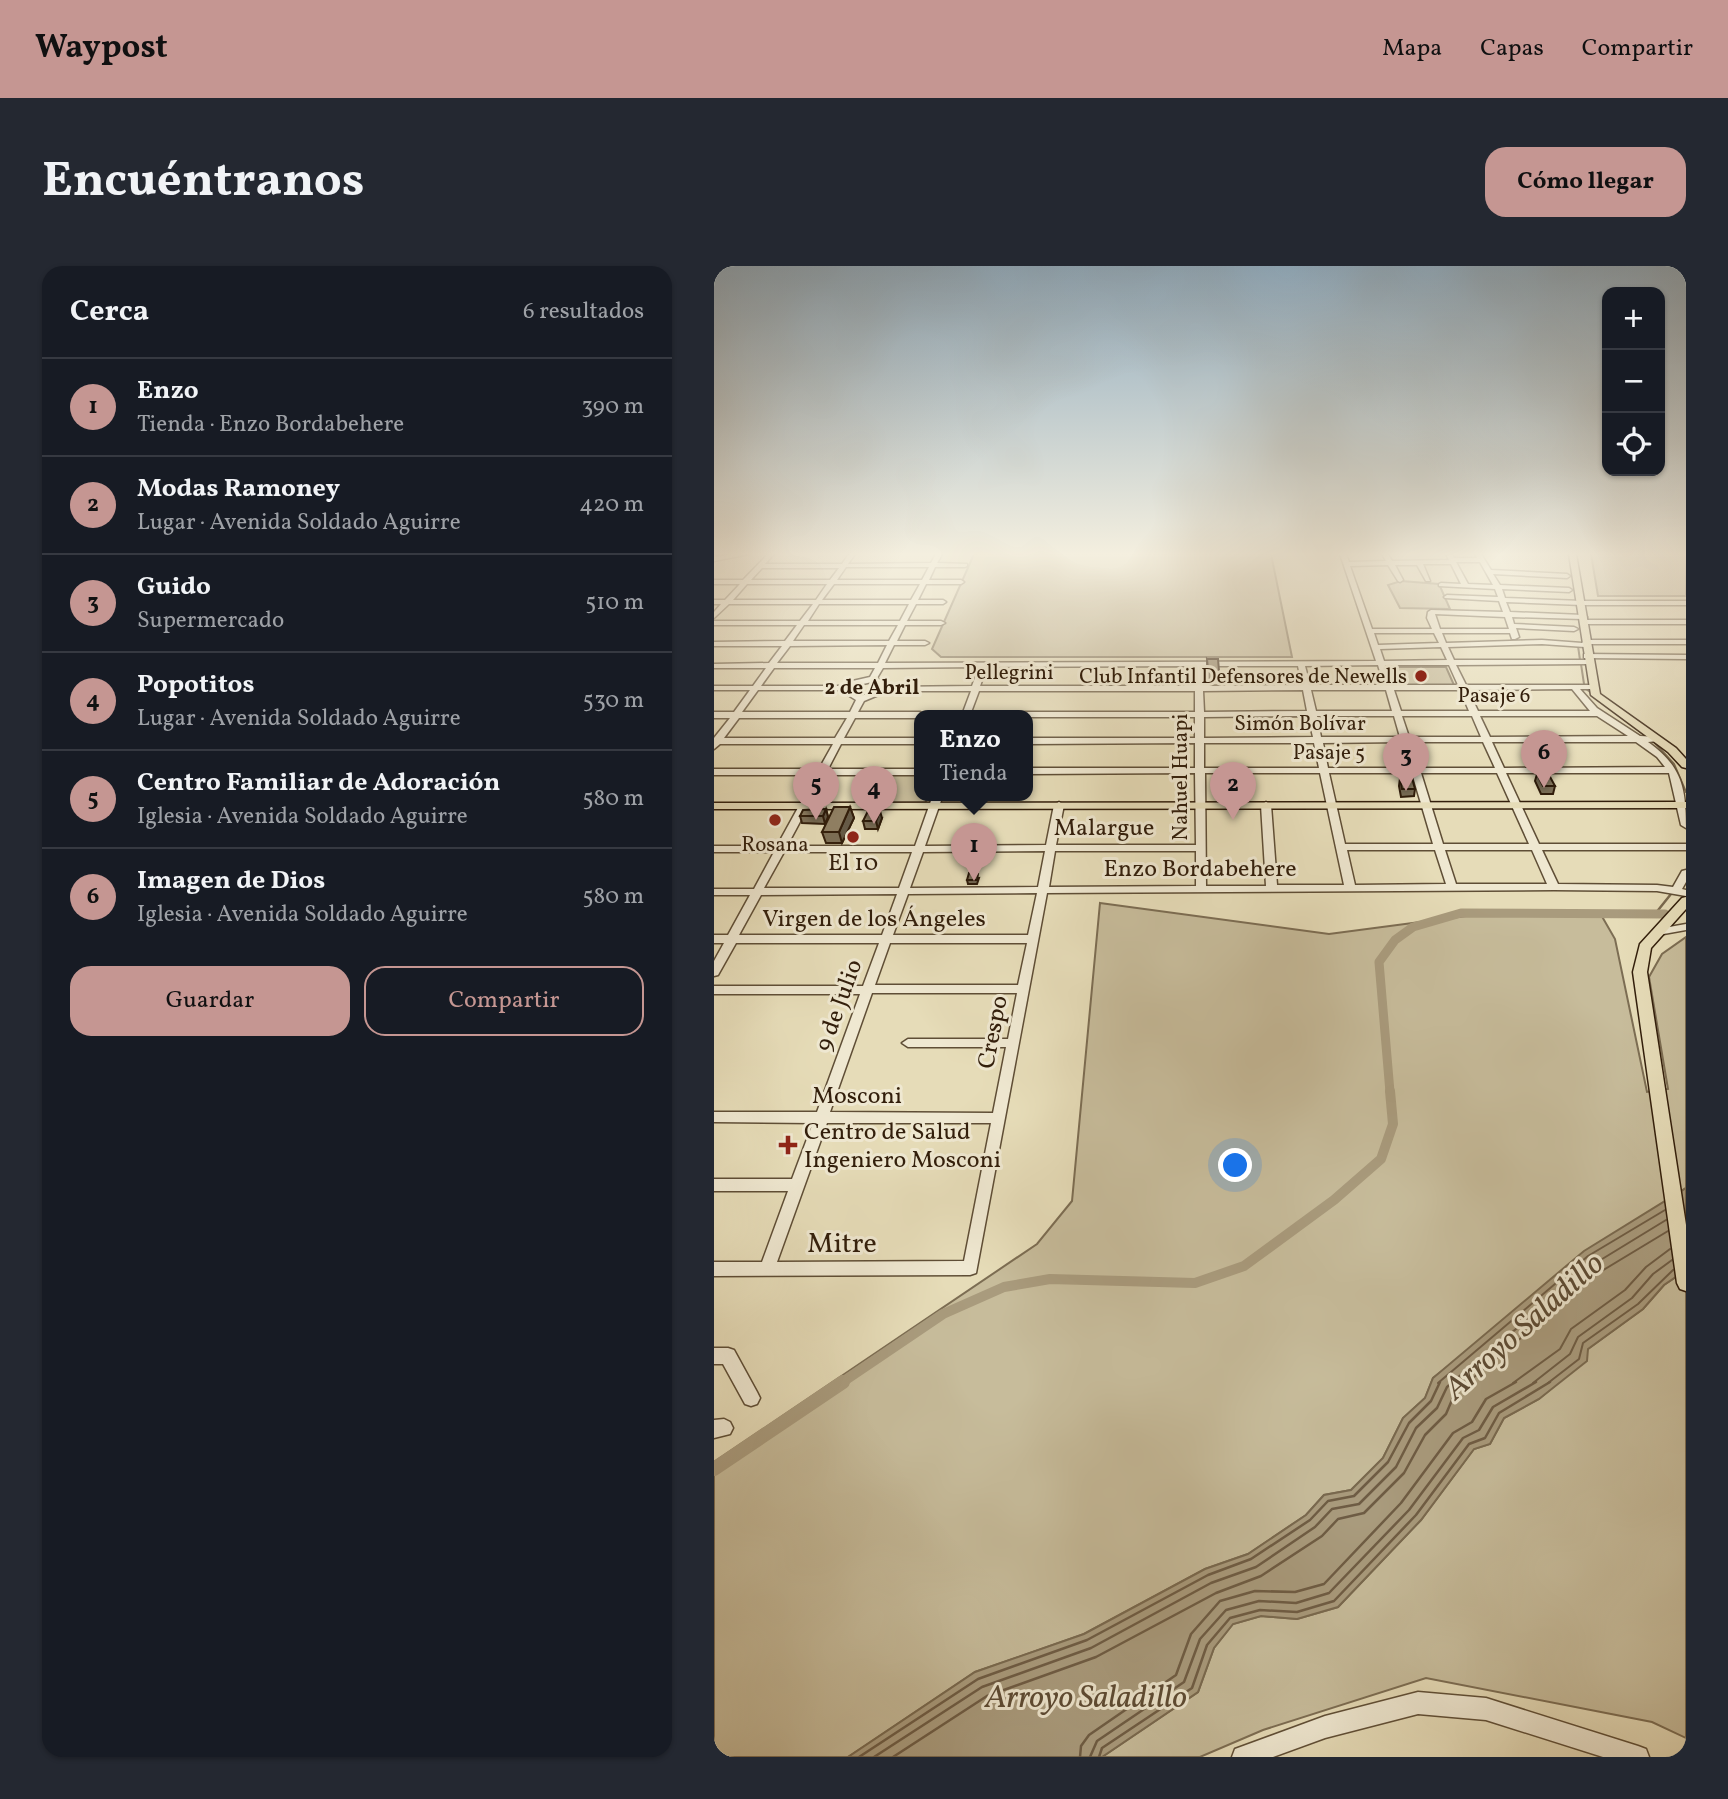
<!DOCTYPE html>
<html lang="es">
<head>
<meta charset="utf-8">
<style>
  body { margin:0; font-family:Vollkorn,serif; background:#242831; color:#f1f3f6 }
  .controls { position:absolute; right:21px; top:21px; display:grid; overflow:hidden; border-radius:14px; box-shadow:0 2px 5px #0004 }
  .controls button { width:63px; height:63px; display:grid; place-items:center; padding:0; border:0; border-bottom:2px solid #363941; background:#171b24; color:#f1f3f6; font:35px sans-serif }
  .you { position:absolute; left:522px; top:900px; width:24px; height:24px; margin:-18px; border:5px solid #fff; border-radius:50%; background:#1a73e8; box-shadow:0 0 0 10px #1a73e833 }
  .badge { display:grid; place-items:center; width:46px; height:46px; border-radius:50%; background:#c59692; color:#111; font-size:23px; font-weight:700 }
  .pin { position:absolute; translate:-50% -58px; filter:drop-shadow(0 2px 4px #0008) }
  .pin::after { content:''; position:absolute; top:37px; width:24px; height:21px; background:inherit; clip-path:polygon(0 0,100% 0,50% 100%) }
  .popup { position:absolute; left:200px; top:444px; width:119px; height:91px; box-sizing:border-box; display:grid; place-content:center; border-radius:14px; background:#171b24; filter:drop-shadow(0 2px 5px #0005); font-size:23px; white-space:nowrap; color:#9ea1a6 }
  .popup b { font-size:26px; color:#f1f3f6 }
  .popup::after { content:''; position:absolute; left:50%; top:100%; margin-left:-14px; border:14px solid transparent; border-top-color:#171b24 }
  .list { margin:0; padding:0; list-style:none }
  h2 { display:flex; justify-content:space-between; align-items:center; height:91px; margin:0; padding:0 28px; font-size:30px }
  h2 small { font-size:23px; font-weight:400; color:#9ea1a6 }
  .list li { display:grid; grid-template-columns:46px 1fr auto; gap:21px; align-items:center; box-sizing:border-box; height:98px; padding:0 28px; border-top:2px solid #363941 }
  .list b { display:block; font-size:26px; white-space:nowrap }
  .list p { margin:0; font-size:23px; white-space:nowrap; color:#9ea1a6 }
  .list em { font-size:23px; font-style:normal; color:#9ea1a6 }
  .actions { display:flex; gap:14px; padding:21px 28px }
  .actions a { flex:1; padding:16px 0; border:2px solid #c59692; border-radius:21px; text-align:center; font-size:24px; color:#c59692 }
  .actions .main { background:#c59692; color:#111 }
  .icon { flex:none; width:38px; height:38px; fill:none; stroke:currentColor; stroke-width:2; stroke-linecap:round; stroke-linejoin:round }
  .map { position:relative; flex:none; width:972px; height:1491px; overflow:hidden; border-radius:21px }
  header { display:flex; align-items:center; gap:42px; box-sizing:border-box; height:98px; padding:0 35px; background:#c59692; color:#111 }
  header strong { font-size:33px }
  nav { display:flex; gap:38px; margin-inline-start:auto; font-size:24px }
  .intro { display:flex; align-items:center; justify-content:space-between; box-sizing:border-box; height:168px; padding:0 42px }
  h1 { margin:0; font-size:49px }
  .button { padding:18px 32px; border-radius:21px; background:#c59692; color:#111; font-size:24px; font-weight:700 }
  main { display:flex; gap:42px; padding:0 42px }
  aside { flex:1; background:#171b24; border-radius:21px; box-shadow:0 2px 5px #0004 }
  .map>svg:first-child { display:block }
  .green { fill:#c7bc9b; stroke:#7c6d53; stroke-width:2 }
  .water { fill:#a99b7d; stroke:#79694f; stroke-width:2 }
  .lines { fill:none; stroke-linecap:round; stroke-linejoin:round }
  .shore-far1 { stroke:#6e5c44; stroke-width:2 }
  .shore { stroke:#6e5c44; stroke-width:2.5 }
  .stream-far1 { stroke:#79694f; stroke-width:2 }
  .stream { stroke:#79694f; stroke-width:2.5 }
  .canal-far2 { stroke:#a99b7d; stroke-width:9 }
  .canal-far1 { stroke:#a99b7d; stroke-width:10 }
  .canal { stroke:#a99b7d; stroke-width:14 }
  .minor-casing { stroke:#5f4e36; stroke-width:3 }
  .major-casing { stroke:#321e0b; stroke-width:3 }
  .minor { fill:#efe8d1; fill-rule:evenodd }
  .major { fill:#e6dcb8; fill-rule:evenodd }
  .rail { stroke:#321e0b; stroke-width:2; stroke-dasharray:7 7; stroke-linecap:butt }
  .wall { fill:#7c6f57; stroke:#321e0b; stroke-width:2 }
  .shaded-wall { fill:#655a47; stroke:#321e0b; stroke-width:2 }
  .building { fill:#908165; stroke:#321e0b; stroke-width:2 }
  .poi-dot { fill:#8f2418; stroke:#efe8d1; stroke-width:2.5 }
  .labels { text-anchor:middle; stroke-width:6; stroke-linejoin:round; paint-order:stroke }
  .far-street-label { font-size:21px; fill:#321e0b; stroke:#efe8d1 }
  .far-poi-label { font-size:21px; fill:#321e0b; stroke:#efe8d1; text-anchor:end }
  .far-neighbourhood-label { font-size:21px; font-weight:bold; fill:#321e0b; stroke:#efe8d1 }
  .street-label { font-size:24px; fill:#321e0b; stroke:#efe8d1 }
  .poi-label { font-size:24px; fill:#321e0b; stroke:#efe8d1 }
  .near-street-label { font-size:28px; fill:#321e0b; stroke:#efe8d1 }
  .near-water-label { font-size:32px; font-style:italic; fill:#5c4a33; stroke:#efe8d1 }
</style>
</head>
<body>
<header>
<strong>Waypost</strong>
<nav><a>Mapa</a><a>Capas</a><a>Compartir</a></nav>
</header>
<div class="intro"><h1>Encuéntranos</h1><a class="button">Cómo llegar</a></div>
<main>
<aside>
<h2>Cerca<small>6 resultados</small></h2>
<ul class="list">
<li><span class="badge">1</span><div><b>Enzo</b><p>Tienda · Enzo Bordabehere</p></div><em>390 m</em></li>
<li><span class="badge">2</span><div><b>Modas Ramoney</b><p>Lugar · Avenida Soldado Aguirre</p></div><em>420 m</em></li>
<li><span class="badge">3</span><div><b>Guido</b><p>Supermercado</p></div><em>510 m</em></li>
<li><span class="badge">4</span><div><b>Popotitos</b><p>Lugar · Avenida Soldado Aguirre</p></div><em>530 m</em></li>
<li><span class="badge">5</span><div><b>Centro Familiar de Adoración</b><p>Iglesia · Avenida Soldado Aguirre</p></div><em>580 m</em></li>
<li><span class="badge">6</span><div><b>Imagen de Dios</b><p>Iglesia · Avenida Soldado Aguirre</p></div><em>580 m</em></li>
</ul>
<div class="actions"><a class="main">Guardar</a><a>Compartir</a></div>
</aside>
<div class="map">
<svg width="972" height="1491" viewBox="0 0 972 1491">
  <rect width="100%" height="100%" fill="#e6dcb8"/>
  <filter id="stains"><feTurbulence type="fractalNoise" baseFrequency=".00286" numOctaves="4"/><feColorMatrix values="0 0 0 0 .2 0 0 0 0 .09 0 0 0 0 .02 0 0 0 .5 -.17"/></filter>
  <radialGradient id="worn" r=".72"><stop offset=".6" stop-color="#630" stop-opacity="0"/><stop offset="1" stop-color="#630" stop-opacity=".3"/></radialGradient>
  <g class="green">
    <polygon points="260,288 557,288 578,391 227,391 218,383"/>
    <polygon points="877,288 972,288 972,330 884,330"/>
    <polygon points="687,315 725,318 736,343 686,342 674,319"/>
    <polygon points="674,401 732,401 740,419 680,419"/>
    <polygon points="173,508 206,508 206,529 214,529 211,538 160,538"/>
    <polygon points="386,637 615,668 767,648 886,647 901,673 933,826 954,823 935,711 948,688 972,671 972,922 935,946 719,1112 711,1132 689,1152 669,1192 637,1224 610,1229 592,1249 534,1288 491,1303 370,1368 261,1406 134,1491 0,1491 0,1196 323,978 358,935"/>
    <polygon points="972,1004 972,1472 938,1456 712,1412 549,1464 486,1491 388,1491 484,1426 500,1382 519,1358 547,1350 583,1353 624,1341 707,1254 760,1183 776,1178 790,1152 825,1133 844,1117 874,1083 929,1043 950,1019"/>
  </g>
  <polygon class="water" points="972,922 972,1004 950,1019 929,1043 874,1083 873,1095 825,1133 790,1152 776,1178 760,1183 707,1254 624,1341 583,1353 547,1350 519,1358 500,1382 484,1426 388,1491 134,1491 261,1406 370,1368 491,1303 534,1288 592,1249 610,1229 637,1224 669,1192 689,1152 711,1132 719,1112 870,985"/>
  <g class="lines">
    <g class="shore-far1">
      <polyline points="724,1117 874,990 951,944"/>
      <polyline points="737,1117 880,998 952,954"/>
      <polyline points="753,1117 886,1006 954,965"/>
      <polyline points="799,1117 846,1083 857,1063 911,1024 932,1001 956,983"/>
      <polyline points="819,1117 856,1088 864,1071 918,1032 939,1008 958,994"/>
      <polyline points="834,1117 865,1093 869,1077 924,1038 959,1004"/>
    </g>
    <g class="shore">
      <polyline points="145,1491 264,1413 373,1374 494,1309 537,1293 596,1254 614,1235 640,1230 674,1196 695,1157 717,1135 726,1116"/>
      <polyline points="160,1491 268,1421 377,1382 497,1317 542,1301 601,1261 618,1243 645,1238 682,1201 702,1162 723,1142 733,1121 739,1116"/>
      <polyline points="179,1491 273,1430 382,1391 502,1327 547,1310 608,1270 624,1253 650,1247 690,1207 711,1169 732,1148 741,1127 755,1116"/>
      <polyline points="366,1491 367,1480 375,1469 462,1409 477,1368 506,1335 541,1325 581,1326 610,1318 687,1237 739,1167 758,1156 772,1133 802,1116"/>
      <polyline points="376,1491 383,1475 470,1416 486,1373 512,1344 545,1335 582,1337 615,1327 695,1244 749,1172 765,1164 779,1141 822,1116"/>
      <polyline points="385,1491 388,1482 478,1422 493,1379 516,1352 546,1344 583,1346 620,1335 702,1249 755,1178 771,1172 785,1147 836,1116"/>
    </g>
    <g class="stream-far1">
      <polyline points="864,380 866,394"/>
      <polyline points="867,398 870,418"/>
      <polyline points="871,422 933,471"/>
      <polyline points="939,475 960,498 972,526"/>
    </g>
    <polyline class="stream" points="941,648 957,628"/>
    <polyline class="canal-far2" points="676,826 665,696 681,674 699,661 747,647 951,648"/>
    <polyline class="canal-far1" points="127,1117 229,1048 290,1021 336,1013 481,1017 530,1000 620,934 667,893 679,858 676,825"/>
    <polyline class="canal" points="0,1203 129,1116"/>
    <g class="minor-casing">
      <g id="minor">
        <polygon points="22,288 35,288 0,295 0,291"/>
        <path d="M54,288H60L51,298H128L135,288H141L134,298L217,297L222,288H228L223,297L253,298V300L251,301H221L215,314H247L250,316L247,318H212L204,334H229L232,336L229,338H202L193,355H227L231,357L227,359H191L183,375H211L215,377L211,379H180L171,397L662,395L626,288H632L635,296L672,295L668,288H674L678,295L735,294L732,288H738L740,292H763L761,288H767L777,304L853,308L856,310L853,312L779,308L786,319L855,322L858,324L855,326L788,323L791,332L868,335H972V339H868L792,336L796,346L869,349L873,351L869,353L798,351L800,358L860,361L864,363L860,365L802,362L805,371L801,373H798L796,367H728L732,377L828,374L868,377L871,374H972V378H874L871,381L828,378L734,381L740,394H877V398H874L742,399L752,419H883L884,421L880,423H866L883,442L926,470L945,471V475L934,476C968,500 972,522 972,562L967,559L955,507H792L825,578H972V584H828L844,618L943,619L959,621L968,605L972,604V616L968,623L972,624V630L943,625L840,624L333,627L262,1007L256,1009L0,1010V996H48L74,925H0V913H78L99,857L0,856V846H103L146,728H0V720H149L165,677H22L4,709L0,710V695L10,677H0V669H14L36,629H0V623H40L60,586H0V580H63L102,509H0V503H105L119,478H6L0,483V472L16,452H0V446H20L36,424H0V420H39L52,402H0V398L55,397L68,380H0V376L71,375L83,359H0V355H86L99,338H15L0,352V346L7,338H0V334H11L26,318H0V314H29ZM742,296H766L779,319L754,318ZM709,298H737L747,318L727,317L725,318V320L781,323L784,331L733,329L730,331L731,332L785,335L789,346L717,344L714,346L713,352L718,363H658L636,300L674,299L684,315L686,316L689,314L681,299H703L712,315H716ZM132,301H215L208,314H123ZM48,302H125L116,314H37ZM33,318H113L102,334H19ZM120,318H206L197,334H108ZM105,338H195L186,355H94ZM721,348L791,351L795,363H726ZM90,359H184L175,375H79ZM660,367H720L725,377L664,379ZM173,379L164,397H63L76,380ZM727,381L733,394L670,395L666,383ZM664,399L670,419H596L591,400ZM671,399H735L744,419H678ZM481,400V420H266L273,401ZM489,400H584L588,419L489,420ZM265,401L258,420L177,421L163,412L169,402ZM60,402H161L156,411L134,416L130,420H47ZM158,416L169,422L147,430L135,424L140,420ZM858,423L876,445H764L754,424ZM44,424H126L142,434L136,446H28ZM589,424L593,445L490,446L489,425ZM597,424H672L678,445H602ZM680,424H746L755,445H687ZM174,425H257L248,449H256L265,425H481V446H294L290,449H314V451H481V472H314V478L481,477V502H314V508L481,507L482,579H342L350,539L345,536L340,539L332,579L211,580L229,529H219L201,580H73L111,509H206V503H114L127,478H206V472H130L141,452H206V449H210L206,446H144L150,435ZM594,450L599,471L490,472V451ZM603,450H680L686,471H607ZM688,450H758L767,471H695ZM766,450H883L914,470L776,471ZM25,452H133L121,472H10ZM688,476L696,502H614L609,477ZM697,476H769L781,502H705ZM778,476H922L943,491L951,501L790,502ZM490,477H600L605,502H490ZM491,507H606L630,619H563L557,539L552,536L547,539L552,620H492ZM615,507H698L719,578H631ZM707,507H783L815,578H729ZM633,584H721L732,618L641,619ZM731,584H818L833,618H742ZM331,585L324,621L196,622L209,586ZM341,585H482V620L335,621ZM70,586H198L185,622H50ZM323,627L314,669H179L194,628ZM183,628L168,669H25L47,629ZM176,677H313L304,719H161ZM158,727H303L294,773H194L188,777L194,781H292L279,847L116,846ZM113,857H277L250,995L63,996Z"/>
        <polygon points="870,354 972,354 972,358 867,358 866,356"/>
        <polygon points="870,388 972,389 972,393 873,392 870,392"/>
        <polygon points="972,658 972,664 944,669 938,666 944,663"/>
        <polygon points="0,1082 14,1082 20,1084 43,1126 46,1132 43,1138 37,1140 31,1138 9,1098 0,1098"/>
        <polygon points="10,1153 16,1156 19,1162 16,1168 0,1172 0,1154"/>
        <polygon points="704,1426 772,1432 924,1480 932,1483 935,1491 889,1491 772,1454 704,1448 611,1472 559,1491 518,1491 521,1483 611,1450"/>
      </g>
    </g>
    <g class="major-casing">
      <g id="major">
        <polygon points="855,288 862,288 886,428 962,482 972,493 972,502 968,501 954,486 877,429"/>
        <polygon points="972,536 972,542 0,543 0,537"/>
        <polygon points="972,631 972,643 937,682 933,706 972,959 972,1025 966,1023 963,1017 919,706 926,678 968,632"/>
      </g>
    </g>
    <use href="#minor" class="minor"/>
    <use href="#major" class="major"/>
    <polyline class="rail" points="0,289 5,288"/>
  </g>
  <g class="wall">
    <polygon points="493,393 505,405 505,415 494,415"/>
    <polygon points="823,508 841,520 839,528 827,528 821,515"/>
    <polygon points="686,512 701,523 700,530 687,531 685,520"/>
    <polygon points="136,541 140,552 128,577 112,577 108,566"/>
    <polygon points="112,543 114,551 111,558 88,557 86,550"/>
    <polygon points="168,552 164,563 151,563 149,555"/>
    <polygon points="271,588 269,594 261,594 260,590"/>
    <polygon points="265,612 263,618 254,618 253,614"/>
  </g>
  <g class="shaded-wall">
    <polygon points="136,541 140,552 128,577 125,566"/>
    <polygon points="112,543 114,551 111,558 109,550"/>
    <polygon points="166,545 168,552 164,563 162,555"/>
  </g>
  <g class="building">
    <polygon points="493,393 504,393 505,405 494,404"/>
    <polygon points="823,508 835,509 841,520 829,520"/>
    <polygon points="686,512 698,512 701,523 688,523"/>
    <polygon points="120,541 136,541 125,566 108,566"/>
    <polygon points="112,543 109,550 86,550 89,544"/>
    <polygon points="154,545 166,545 162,555 149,555"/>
    <polygon points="262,584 270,584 268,590 260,590"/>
    <polygon points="255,607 264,608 263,614 253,614"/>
  </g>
  <linearGradient id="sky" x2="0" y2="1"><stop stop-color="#8faabd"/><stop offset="0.58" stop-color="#f4efdf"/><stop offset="1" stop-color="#f4efdf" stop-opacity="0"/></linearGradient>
  <rect width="972" height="497" fill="url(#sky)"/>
  <g class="poi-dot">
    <circle cx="707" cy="410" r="7"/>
    <circle cx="61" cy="554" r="7"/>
    <circle cx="139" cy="571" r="7"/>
    <path d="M70.5 868.5h7v7h7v7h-7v7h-7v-7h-7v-7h7z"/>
  </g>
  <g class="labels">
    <g class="far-street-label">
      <text x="295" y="413">Pellegrini</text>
      <text x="780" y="436">Pasaje 6</text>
      <text x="586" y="464">Simón Bolívar</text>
      <text x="615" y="493">Pasaje 5</text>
      <text transform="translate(466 511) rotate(-90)" y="7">Nahuel Huapi</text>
    </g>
    <g class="far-poi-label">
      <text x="693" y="417">Club Infantil Defensores de Newells</text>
      <text x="61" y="585" text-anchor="middle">Rosana</text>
    </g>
    <g class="far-neighbourhood-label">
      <text x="158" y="428">2 de Abril</text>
    </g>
    <g class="street-label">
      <text x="390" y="569">Malargue</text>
      <text x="486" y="610">Enzo Bordabehere</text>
      <text x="160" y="660">Virgen de los Ángeles</text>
      <text transform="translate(124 739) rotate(-70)" y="8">9 de Julio</text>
      <text transform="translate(278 766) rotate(-79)" y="8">Crespo</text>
      <text x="143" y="837">Mosconi</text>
    </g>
    <g class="poi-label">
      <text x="139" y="604">El 10</text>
      <text x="90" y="873" text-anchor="start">Centro de Salud<tspan x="90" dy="28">Ingeniero Mosconi</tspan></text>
    </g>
    <g class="near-street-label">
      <text x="128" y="986">Mitre</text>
    </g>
    <g class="near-water-label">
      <text transform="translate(809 1059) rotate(-42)" y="11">Arroyo Saladillo</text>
      <text x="372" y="1441">Arroyo Saladillo</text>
    </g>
  </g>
  <rect width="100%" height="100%" filter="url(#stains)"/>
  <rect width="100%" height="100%" fill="url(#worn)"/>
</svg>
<div class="controls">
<button>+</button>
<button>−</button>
<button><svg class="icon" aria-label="locate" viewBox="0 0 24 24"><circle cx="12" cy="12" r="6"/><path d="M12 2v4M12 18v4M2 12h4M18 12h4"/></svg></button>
</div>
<div class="you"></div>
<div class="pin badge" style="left:260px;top:615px">1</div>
<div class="popup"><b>Enzo</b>Tienda</div>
<div class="pin badge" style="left:519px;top:554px">2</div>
<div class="pin badge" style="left:692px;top:525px">3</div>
<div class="pin badge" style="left:160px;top:558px">4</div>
<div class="pin badge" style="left:102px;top:554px">5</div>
<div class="pin badge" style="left:830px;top:522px">6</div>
</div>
</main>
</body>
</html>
